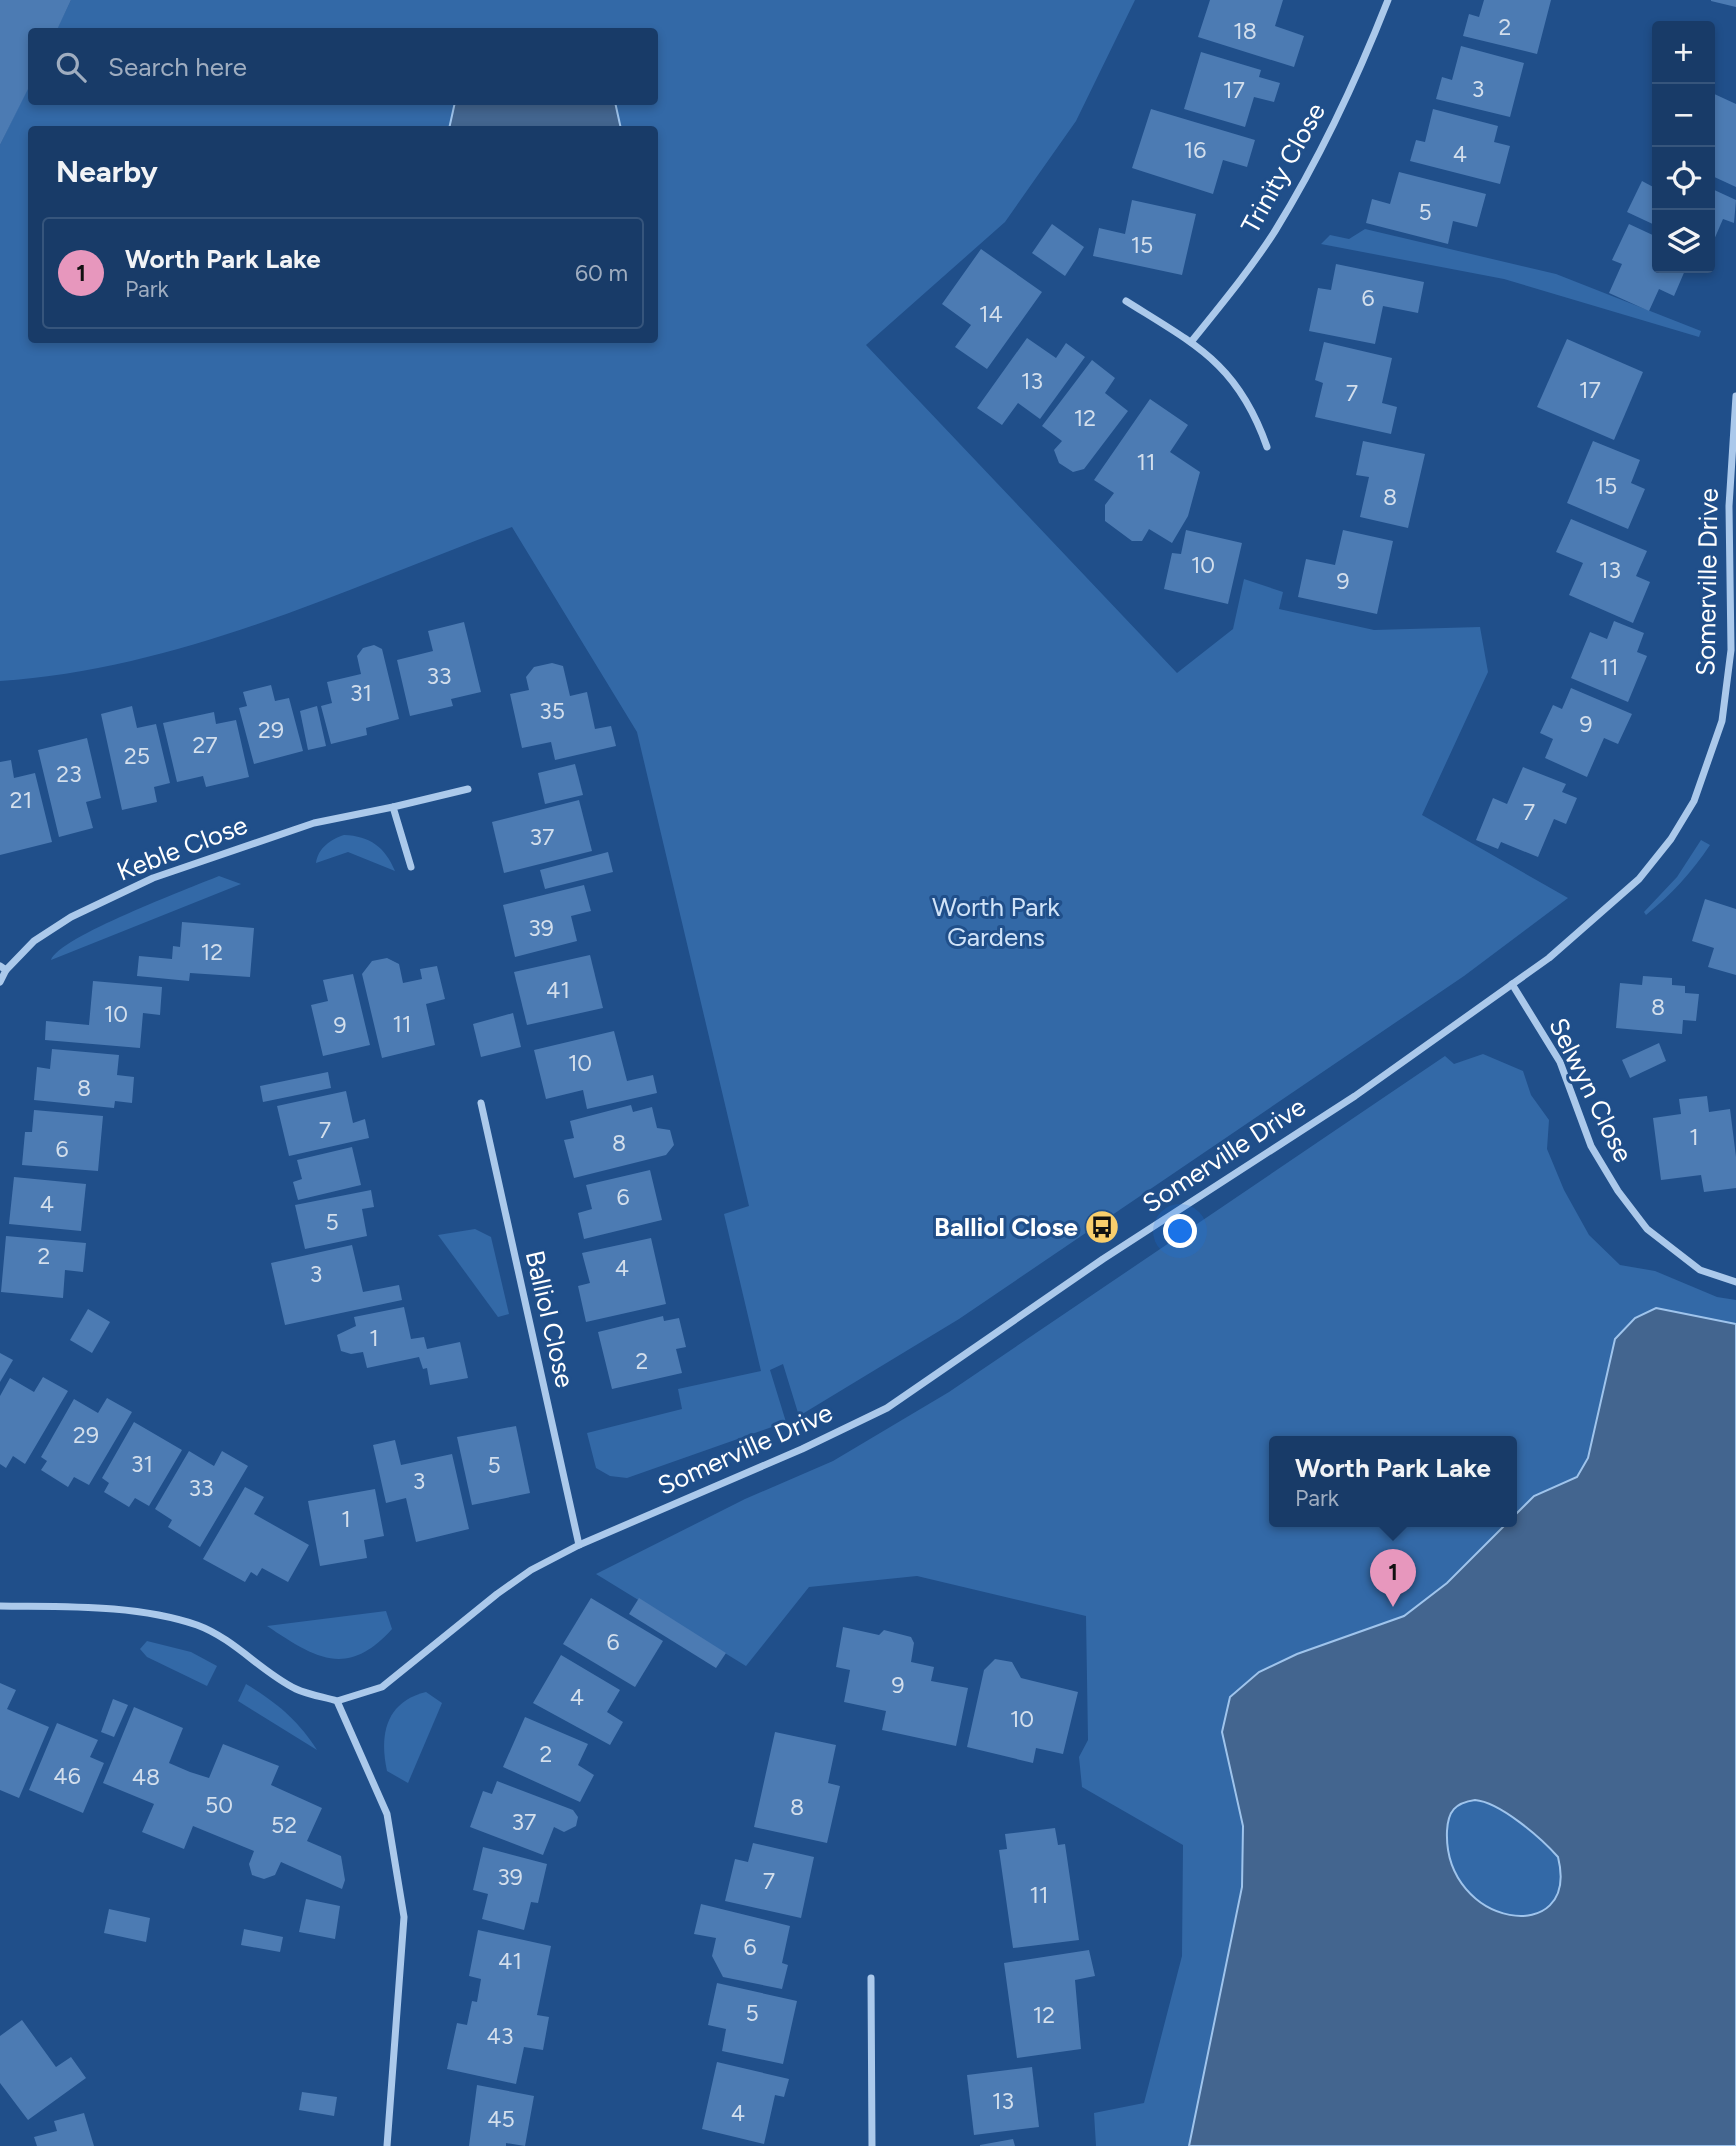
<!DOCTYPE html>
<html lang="en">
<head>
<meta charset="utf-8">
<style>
  body { margin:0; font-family:Figtree,sans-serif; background:#21426e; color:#f1f3f6 }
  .controls { position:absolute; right:21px; top:21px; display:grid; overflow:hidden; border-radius:7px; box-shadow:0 4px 10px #0003 }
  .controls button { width:63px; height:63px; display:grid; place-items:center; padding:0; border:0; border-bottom:2px solid #36557c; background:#183b68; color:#f1f3f6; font:35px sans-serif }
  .you { position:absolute; left:1181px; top:1232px; width:24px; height:24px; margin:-18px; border:5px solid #fff; border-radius:50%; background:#1a73e8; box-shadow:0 0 0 10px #1a73e833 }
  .badge { display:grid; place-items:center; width:46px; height:46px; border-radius:50%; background:#e797bd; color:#111; font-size:23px; font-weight:700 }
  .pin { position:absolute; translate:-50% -58px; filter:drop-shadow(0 2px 4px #0008) }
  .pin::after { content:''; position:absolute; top:37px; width:24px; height:21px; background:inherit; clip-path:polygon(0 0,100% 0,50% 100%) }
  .popup { position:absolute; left:1269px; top:1436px; width:248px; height:91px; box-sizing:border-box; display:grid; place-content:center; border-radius:7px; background:#183b68; filter:drop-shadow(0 2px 5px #0005); font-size:23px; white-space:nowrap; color:#9fadc0 }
  .popup b { font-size:26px; color:#f1f3f6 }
  .popup::after { content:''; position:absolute; left:50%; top:100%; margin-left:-14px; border:14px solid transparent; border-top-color:#183b68 }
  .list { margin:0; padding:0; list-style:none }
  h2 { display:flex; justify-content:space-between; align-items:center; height:91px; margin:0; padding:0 28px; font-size:30px }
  h2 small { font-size:23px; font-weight:400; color:#9fadc0 }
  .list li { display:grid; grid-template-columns:46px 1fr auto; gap:21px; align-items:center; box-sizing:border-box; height:112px; margin:0 14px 14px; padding:0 14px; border:2px solid #36557c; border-radius:7px }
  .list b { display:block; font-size:26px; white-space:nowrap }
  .list p { margin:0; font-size:23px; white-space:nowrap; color:#9fadc0 }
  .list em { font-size:23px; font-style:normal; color:#9fadc0 }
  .icon { flex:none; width:38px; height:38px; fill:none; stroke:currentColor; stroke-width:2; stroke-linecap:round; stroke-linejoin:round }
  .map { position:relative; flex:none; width:1736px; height:2146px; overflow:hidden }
  .search { position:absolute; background:#183b68; box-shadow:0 4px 10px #0003; left:28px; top:28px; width:630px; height:77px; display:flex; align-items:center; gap:18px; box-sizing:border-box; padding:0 24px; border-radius:7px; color:#9fadc0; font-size:26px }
  .panel { position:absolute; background:#183b68; box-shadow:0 4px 10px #0003; left:28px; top:126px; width:630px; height:217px; border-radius:7px }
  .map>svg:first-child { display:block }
  .green { fill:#3369a7; fill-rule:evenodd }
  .water { fill:#43658f; stroke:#9fc4ec; stroke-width:2; fill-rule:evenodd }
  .building { fill:#4c7bb3 }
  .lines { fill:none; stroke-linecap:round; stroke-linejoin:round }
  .street { stroke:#abc9eb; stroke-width:7 }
  .labels { text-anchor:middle; stroke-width:6; stroke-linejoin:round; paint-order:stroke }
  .number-label { font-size:23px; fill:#d2deec }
  .street-label { font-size:26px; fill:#fff; stroke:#204f8a }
  .park-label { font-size:26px; fill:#d0e3f8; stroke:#204f8a }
  .poi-label { font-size:26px; font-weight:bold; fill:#fff; stroke:#204f8a; text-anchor:end }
</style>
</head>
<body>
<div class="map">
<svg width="1736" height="2146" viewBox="0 0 1736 2146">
  <rect width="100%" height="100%" fill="#204f8a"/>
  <g class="green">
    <path d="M71,0H1135L1076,121L1005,222L866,345L1177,673L1233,629L1244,579L1283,592L1279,609L1374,630L1480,627L1488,672L1422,815L1568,898L1464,976L959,1319L799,1416L783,1364L770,1370L786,1422L627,1478L610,1476L596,1468L587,1433L682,1409L678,1389L761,1371L724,1214L749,1206L637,732L512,527C345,589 181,669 0,681V145L31,81L32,102H654V32L56,31ZM32,130H654V340H32Z"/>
    <polygon points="1365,229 1556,274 1701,331 1699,337 1504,279 1321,244 1330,235 1349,239"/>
    <path d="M344,835C370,836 385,847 395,871L348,852L316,863C318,848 331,839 344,835Z"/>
    <path d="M1701,840L1710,845C1692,872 1671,895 1646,915L1644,912L1677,877Z"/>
    <path d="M219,876L241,884L51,960C59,937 190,888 219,876Z"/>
    <path d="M1483,1054L1523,1071L1531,1095L1549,1120L1547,1149L1564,1190L1589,1235L1620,1265L1655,1271L1717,1297L1736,1300V2146H1096L1094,2113L1144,2103L1182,1956L1183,1845L1082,1787L1079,1757L1088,1740L1086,1616L917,1576L809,1587L746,1666L596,1574L745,1499L833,1461L949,1392L1445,1056L1454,1064ZM1274,1441H1512V1521H1274Z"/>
    <polygon points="475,1229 491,1237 509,1314 498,1317 438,1235"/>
    <path d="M386,1611L392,1629C347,1679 315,1658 267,1626Z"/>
    <polygon points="147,1641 191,1652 217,1666 207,1686 147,1657 140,1649"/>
    <path d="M246,1684C276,1702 298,1720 317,1750L238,1701Z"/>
    <path d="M426,1692L442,1703L408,1783L387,1771C379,1734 386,1702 426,1692Z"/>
  </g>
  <g class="water">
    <polygon points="455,102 615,102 621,129 449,129"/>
    <path d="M1656,1308L1736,1324V2146H1189L1242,1887L1243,1826L1222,1732L1230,1697L1259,1672L1297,1654L1404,1616L1447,1583L1534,1496L1577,1477L1588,1458L1615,1339L1635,1318ZM1475,1800C1500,1802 1541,1838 1558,1857C1581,1949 1443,1928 1447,1831C1448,1811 1455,1803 1475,1800Z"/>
  </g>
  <g class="building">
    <polygon points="0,0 71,0 56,32 32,32 32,81 0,145"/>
    <polygon points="1210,0 1283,0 1275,26 1304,36 1294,67 1198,37"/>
    <polygon points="1484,0 1551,0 1537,54 1463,36 1469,14 1479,17"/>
    <polygon points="1711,0 1736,0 1736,7 1711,1"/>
    <polygon points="1461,46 1524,63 1510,117 1436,99 1442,77 1452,80"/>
    <polygon points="1201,52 1261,70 1259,77 1280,83 1274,102 1254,97 1245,127 1184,109"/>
    <polygon points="1710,92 1736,104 1736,187 1710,175"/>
    <polygon points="1151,109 1255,140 1247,167 1223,160 1213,194 1132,168"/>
    <polygon points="1433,109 1498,126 1494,142 1510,146 1500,184 1410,161 1416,140 1425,142"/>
    <polygon points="1399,172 1486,194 1477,227 1453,221 1448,244 1366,223 1372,199 1390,204"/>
    <polygon points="1642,181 1657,189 1657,226 1627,212"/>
    <polygon points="1710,188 1736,200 1734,223 1723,219 1710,249"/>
    <polygon points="1132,200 1196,214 1182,275 1093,256 1099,228 1125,234"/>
    <polygon points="1052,224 1084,247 1065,276 1032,253"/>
    <polygon points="1629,224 1657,237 1657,268 1686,268 1674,296 1659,289 1649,311 1609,293 1622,264 1612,260"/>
    <polygon points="981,249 1042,292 987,369 955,347 971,325 942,304"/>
    <polygon points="1336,264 1424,282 1418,313 1383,306 1375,344 1309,331 1318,288 1331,290"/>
    <polygon points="1027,338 1056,358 1066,343 1085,357 1040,419 1018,403 1002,425 977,408"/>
    <polygon points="1567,339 1643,372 1614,440 1537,407"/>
    <polygon points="1324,342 1392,358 1382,403 1397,407 1391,434 1315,417 1323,383 1315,380"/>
    <polygon points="1092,360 1115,378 1105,393 1128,411 1084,469 1073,472 1059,463 1054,450 1062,441 1042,426"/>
    <polygon points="1150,399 1188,425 1170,452 1200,472 1188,516 1172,543 1149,529 1142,541 1132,541 1105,521 1105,505 1114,493 1094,480"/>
    <polygon points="1363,441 1425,454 1408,528 1360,517 1369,477 1356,475"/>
    <polygon points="1593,441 1640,460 1631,483 1645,489 1628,529 1567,503"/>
    <polygon points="1571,519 1647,551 1636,576 1650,582 1633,623 1569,595 1583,563 1556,552"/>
    <polygon points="1186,530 1242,543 1228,604 1164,589 1172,553 1181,554"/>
    <polygon points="1343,530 1393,541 1377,614 1298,597 1306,559 1335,565"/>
    <polygon points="1614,621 1644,633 1637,652 1647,656 1628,702 1571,678 1590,632 1607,639"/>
    <polygon points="464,622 481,692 451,699 453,706 410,716 397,660 433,651 428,631"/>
    <polygon points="374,645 382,649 399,719 366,728 367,735 331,744 321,706 332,703 327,682 361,674 357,656 363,648"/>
    <polygon points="552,663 563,666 570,696 587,692 595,729 611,726 616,746 555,760 551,742 522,748 510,694 529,690 526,677 534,667"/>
    <polygon points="271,685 275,701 289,698 303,751 254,764 239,708 247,706 243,692"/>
    <polygon points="1571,688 1632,714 1618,744 1604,738 1587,777 1545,758 1553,739 1540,733 1553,705 1562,709"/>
    <polygon points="132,706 137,728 156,724 170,783 154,787 157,802 122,810 101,714"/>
    <polygon points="317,706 326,746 308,750 300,711"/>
    <polygon points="214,712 216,724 236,720 249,777 206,787 203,776 177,782 163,723"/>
    <polygon points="87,738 101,798 86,802 93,828 59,837 38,750"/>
    <polygon points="11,760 14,778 35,773 52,842 0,855 0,762"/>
    <polygon points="575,764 583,795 545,804 538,773"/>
    <polygon points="1523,767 1566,784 1562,792 1577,798 1566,824 1554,819 1538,857 1501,842 1498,849 1476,840 1493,798 1507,804"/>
    <polygon points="579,800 592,851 504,873 492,822"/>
    <polygon points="608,852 613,872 545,889 540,870"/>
    <polygon points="584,885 591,911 571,916 577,941 515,957 503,905"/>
    <polygon points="1705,899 1736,909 1736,975 1708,967 1714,948 1692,941"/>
    <polygon points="182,922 254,928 250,977 190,973 189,981 137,976 139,956 172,959 173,946 180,947"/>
    <polygon points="590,955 603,1008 527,1025 514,972"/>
    <polygon points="387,958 399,964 403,983 422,979 420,969 437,966 445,999 426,1004 435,1045 382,1058 362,974 372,961"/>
    <polygon points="353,974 370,1045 323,1056 311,1005 328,1001 323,980"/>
    <polygon points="1643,976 1672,978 1672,985 1685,986 1685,993 1699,994 1696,1021 1683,1020 1682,1034 1616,1028 1620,983 1642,985"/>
    <polygon points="93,981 162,987 160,1015 143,1013 140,1048 45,1040 46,1021 89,1025"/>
    <polygon points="513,1013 521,1047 481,1057 473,1024"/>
    <polygon points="614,1031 627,1081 653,1075 657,1093 587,1109 583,1090 546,1099 534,1050"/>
    <polygon points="1659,1043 1666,1061 1630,1078 1622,1060"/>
    <polygon points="52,1049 119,1055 117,1075 134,1077 132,1103 115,1101 114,1108 34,1100 37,1067 50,1069"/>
    <polygon points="328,1072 331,1088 263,1102 260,1086"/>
    <polygon points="346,1091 353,1123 365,1119 369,1138 289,1156 277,1106"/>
    <polygon points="1707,1096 1709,1112 1730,1109 1736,1157 1736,1188 1704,1192 1701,1175 1661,1180 1653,1118 1681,1114 1679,1099"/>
    <polygon points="631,1105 633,1112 652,1107 657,1128 670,1130 674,1145 666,1155 574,1178 564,1140 574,1138 570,1121"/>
    <polygon points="34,1110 103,1116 98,1171 22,1165 25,1132 32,1132"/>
    <polygon points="352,1147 361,1185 298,1200 293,1182 302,1179 297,1160"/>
    <polygon points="650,1170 662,1220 584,1239 578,1213 592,1209 586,1185"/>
    <polygon points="14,1177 86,1184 81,1231 9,1224"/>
    <polygon points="371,1190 374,1207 362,1209 367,1236 305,1249 295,1205"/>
    <polygon points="6,1236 86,1243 83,1272 65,1270 63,1298 1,1292"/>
    <polygon points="651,1238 666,1304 586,1322 578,1286 590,1283 582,1253"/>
    <polygon points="352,1245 363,1292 399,1285 402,1300 285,1325 271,1263"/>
    <polygon points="404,1307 411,1339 424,1337 427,1349 460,1342 468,1378 430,1385 427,1368 423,1369 419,1357 367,1368 363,1352 351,1354 341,1351 337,1335 356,1326 354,1317"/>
    <polygon points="88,1309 110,1322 92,1353 70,1340"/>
    <polygon points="663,1316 664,1321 679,1318 686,1347 676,1349 682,1373 612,1389 598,1332"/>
    <polygon points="0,1353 13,1360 0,1382"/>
    <polygon points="43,1377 68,1391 25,1464 13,1456 6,1468 0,1464 0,1396 10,1378 34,1392"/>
    <polygon points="107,1398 132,1412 89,1485 74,1477 68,1487 41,1470 47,1461 41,1457 74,1399 98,1413"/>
    <polygon points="134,1422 182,1450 149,1506 135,1498 129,1507 104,1492 109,1483 102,1478"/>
    <polygon points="516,1426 530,1493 472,1505 457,1437"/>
    <polygon points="395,1440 401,1465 452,1454 469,1529 416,1542 406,1498 386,1503 373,1445"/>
    <polygon points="189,1451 214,1466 222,1451 248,1466 200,1547 168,1527 172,1520 155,1509"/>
    <polygon points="245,1487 264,1497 254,1514 309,1545 288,1582 262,1568 257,1576 251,1572 245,1582 203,1559"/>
    <polygon points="375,1489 384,1536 364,1540 367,1558 320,1566 308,1501"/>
    <polygon points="591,1598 663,1641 635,1687 563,1644"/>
    <polygon points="639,1598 726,1653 716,1668 629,1614"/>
    <polygon points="843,1627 879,1635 884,1630 911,1637 914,1643 911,1662 934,1667 931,1681 968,1688 956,1746 882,1730 886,1711 844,1702 850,1670 836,1667"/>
    <polygon points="561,1655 620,1690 607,1712 623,1722 610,1745 533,1703"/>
    <polygon points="995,1659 1012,1662 1021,1678 1078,1692 1063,1754 1036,1748 1033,1763 967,1747 984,1670"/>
    <polygon points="0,1683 16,1690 7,1709 49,1727 19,1798 0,1790"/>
    <polygon points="113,1699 128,1705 114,1737 101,1732"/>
    <polygon points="134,1707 183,1728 169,1763 190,1772 209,1778 223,1744 279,1766 271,1785 322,1808 307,1841 341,1856 345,1880 342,1889 281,1862 275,1875 264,1879 252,1875 249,1864 254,1851 193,1826 184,1849 142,1832 154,1804 103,1783"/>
    <polygon points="525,1717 588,1744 578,1765 594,1775 580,1802 503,1767"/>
    <polygon points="57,1723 98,1740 90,1757 104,1763 83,1813 29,1790"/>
    <polygon points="775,1732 836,1745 828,1783 840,1786 827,1843 754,1827"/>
    <polygon points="497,1781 573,1810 578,1817 576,1826 564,1832 554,1827 543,1855 470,1827 483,1791 492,1794"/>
    <polygon points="1055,1828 1058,1845 1065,1844 1079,1940 1013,1948 999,1850 1007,1849 1005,1834"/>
    <polygon points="753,1843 814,1857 801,1918 725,1901 735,1859 748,1862"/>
    <polygon points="483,1847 547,1864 538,1903 531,1902 524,1930 482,1919 488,1894 473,1890"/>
    <polygon points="306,1899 340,1906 335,1939 299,1932"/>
    <polygon points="701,1904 790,1926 782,1963 788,1965 782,1989 723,1977 712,1956 716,1938 694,1934"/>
    <polygon points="109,1909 150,1918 146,1942 104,1933"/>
    <polygon points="244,1929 283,1937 280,1952 241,1945"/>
    <polygon points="478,1930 551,1946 537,2015 549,2017 543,2050 524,2047 516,2084 447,2069 457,2023 467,2025 472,2001 477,2002 481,1979 469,1976"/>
    <polygon points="1089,1950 1095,1976 1075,1980 1081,2049 1017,2058 1004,1963"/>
    <polygon points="717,1983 797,2001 783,2064 722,2051 726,2029 708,2025"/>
    <polygon points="22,2020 56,2067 71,2057 86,2078 28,2120 0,2083 0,2036"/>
    <polygon points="717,2062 789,2079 784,2097 775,2095 764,2144 702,2129"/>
    <polygon points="1032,2067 1039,2127 974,2135 967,2075"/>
    <polygon points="477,2085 534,2096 525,2146 506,2143 506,2146 469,2146"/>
    <polygon points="302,2092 337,2097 334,2116 299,2110"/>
    <polygon points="84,2113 94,2146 37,2146 34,2137 57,2131 54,2121"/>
    <polygon points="1013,2139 1015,2146 980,2146 980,2145"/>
  </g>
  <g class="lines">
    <g class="street">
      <path d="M1126,301C1196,345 1238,364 1267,447"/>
      <path d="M1191,342C1220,306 1250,270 1275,231C1320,158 1357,79 1388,0"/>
      <polyline points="411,867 393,807 468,789"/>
      <polyline points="0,966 6,970 0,982"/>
      <polyline points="6,970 34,941 71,917 153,878 314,823 393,807"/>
      <polyline points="1512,984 1560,1062 1591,1146 1618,1191 1647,1229 1700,1270 1736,1282"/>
      <polyline points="481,1103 579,1545"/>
      <path d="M0,1606C64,1607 135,1604 197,1625C235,1639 261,1672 296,1689C309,1695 324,1697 337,1701L387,1814L404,1917L387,2146"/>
      <polyline points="337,1701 382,1687 497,1594 531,1570 579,1545 802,1449 887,1408 1103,1259 1355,1096 1549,958 1639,879 1671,839 1694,801 1722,721 1731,650 1729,506 1736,396"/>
      <polyline points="871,1978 872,2146"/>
    </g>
  </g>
  <defs>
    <g id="bus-disc" transform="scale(1.75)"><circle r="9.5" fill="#f9ce6c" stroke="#204f8a"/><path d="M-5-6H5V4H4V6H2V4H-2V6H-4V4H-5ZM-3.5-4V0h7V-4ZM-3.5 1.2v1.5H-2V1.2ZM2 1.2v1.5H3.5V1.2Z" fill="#111"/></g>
  </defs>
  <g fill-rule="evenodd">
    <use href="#bus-disc" x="1102" y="1227"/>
  </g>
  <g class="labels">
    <g class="number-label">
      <text x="1505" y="35">2</text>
      <text x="1245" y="39">18</text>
      <text x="1478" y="97">3</text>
      <text x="1234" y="98">17</text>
      <text x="1195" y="158">16</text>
      <text x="1460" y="162">4</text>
      <text x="1425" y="220">5</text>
      <text x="1142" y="253">15</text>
      <text x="1368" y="306">6</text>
      <text x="991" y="322">14</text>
      <text x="1032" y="389">13</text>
      <text x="1590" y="398">17</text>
      <text x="1352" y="401">7</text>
      <text x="1085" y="426">12</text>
      <text x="1146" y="470">11</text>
      <text x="1606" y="494">15</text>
      <text x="1390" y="505">8</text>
      <text x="1203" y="573">10</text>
      <text x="1610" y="578">13</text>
      <text x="1343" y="589">9</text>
      <text x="1609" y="675">11</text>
      <text x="439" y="684">33</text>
      <text x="361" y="701">31</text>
      <text x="552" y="719">35</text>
      <text x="1586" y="732">9</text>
      <text x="271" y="738">29</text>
      <text x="205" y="753">27</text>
      <text x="137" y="764">25</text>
      <text x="69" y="782">23</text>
      <text x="21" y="808">21</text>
      <text x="1529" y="820">7</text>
      <text x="542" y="845">37</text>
      <text x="541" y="936">39</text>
      <text x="212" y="960">12</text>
      <text x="558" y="998">41</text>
      <text x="1658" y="1015">8</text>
      <text x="116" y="1022">10</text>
      <text x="402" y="1032">11</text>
      <text x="340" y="1033">9</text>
      <text x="580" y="1071">10</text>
      <text x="84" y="1096">8</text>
      <text x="325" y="1138">7</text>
      <text x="1694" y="1145">1</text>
      <text x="619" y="1151">8</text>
      <text x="62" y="1157">6</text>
      <text x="623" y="1205">6</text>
      <text x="47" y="1212">4</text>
      <text x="332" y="1230">5</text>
      <text x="44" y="1264">2</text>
      <text x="622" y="1276">4</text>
      <text x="316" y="1282">3</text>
      <text x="374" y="1346">1</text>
      <text x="642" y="1369">2</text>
      <text x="86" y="1443">29</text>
      <text x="142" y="1472">31</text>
      <text x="494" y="1473">5</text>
      <text x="419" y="1489">3</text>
      <text x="201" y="1496">33</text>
      <text x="346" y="1527">1</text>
      <text x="613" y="1650">6</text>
      <text x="898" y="1693">9</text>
      <text x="577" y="1705">4</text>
      <text x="1022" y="1727">10</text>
      <text x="546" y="1762">2</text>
      <text x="67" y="1784">46</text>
      <text x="146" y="1785">48</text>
      <text x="219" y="1813">50</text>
      <text x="797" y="1815">8</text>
      <text x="524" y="1830">37</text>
      <text x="284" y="1833">52</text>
      <text x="510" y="1885">39</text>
      <text x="769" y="1889">7</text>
      <text x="1039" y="1903">11</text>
      <text x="750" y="1955">6</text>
      <text x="510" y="1969">41</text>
      <text x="752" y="2021">5</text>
      <text x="1044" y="2023">12</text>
      <text x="500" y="2044">43</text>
      <text x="1003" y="2109">13</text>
      <text x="738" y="2121">4</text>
      <text x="501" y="2127">45</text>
    </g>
    <g class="street-label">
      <text transform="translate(1283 168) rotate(-61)" y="9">Trinity Close</text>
      <text transform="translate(1707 582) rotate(-89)" y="9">Somerville Drive</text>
      <text transform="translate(182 848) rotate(-21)" y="9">Keble Close</text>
      <text transform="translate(1591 1090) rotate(64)" y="9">Selwyn Close</text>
      <text transform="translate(1224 1155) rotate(-33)" y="9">Somerville Drive</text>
      <text transform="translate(550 1319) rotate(77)" y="9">Balliol Close</text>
      <text transform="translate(745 1449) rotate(-24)" y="9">Somerville Drive</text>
    </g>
    <g class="park-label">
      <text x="996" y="916">Worth Park<tspan x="996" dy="30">Gardens</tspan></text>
    </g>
    <g class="poi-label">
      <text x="1078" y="1236">Balliol Close</text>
    </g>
  </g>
</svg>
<div class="controls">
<button>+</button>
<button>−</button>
<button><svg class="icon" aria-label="locate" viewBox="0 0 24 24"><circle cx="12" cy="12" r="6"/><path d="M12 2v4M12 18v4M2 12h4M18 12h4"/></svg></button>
<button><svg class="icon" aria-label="layers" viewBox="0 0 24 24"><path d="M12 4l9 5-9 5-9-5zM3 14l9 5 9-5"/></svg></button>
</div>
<div class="you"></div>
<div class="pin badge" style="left:1393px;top:1607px">1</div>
<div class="popup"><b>Worth Park Lake</b>Park</div>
<div class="search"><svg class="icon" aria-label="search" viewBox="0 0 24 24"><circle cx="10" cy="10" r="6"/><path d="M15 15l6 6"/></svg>Search here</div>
<section class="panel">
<h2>Nearby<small></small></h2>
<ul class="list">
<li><span class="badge">1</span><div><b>Worth Park Lake</b><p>Park</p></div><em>60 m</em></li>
</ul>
</section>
</div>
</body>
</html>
